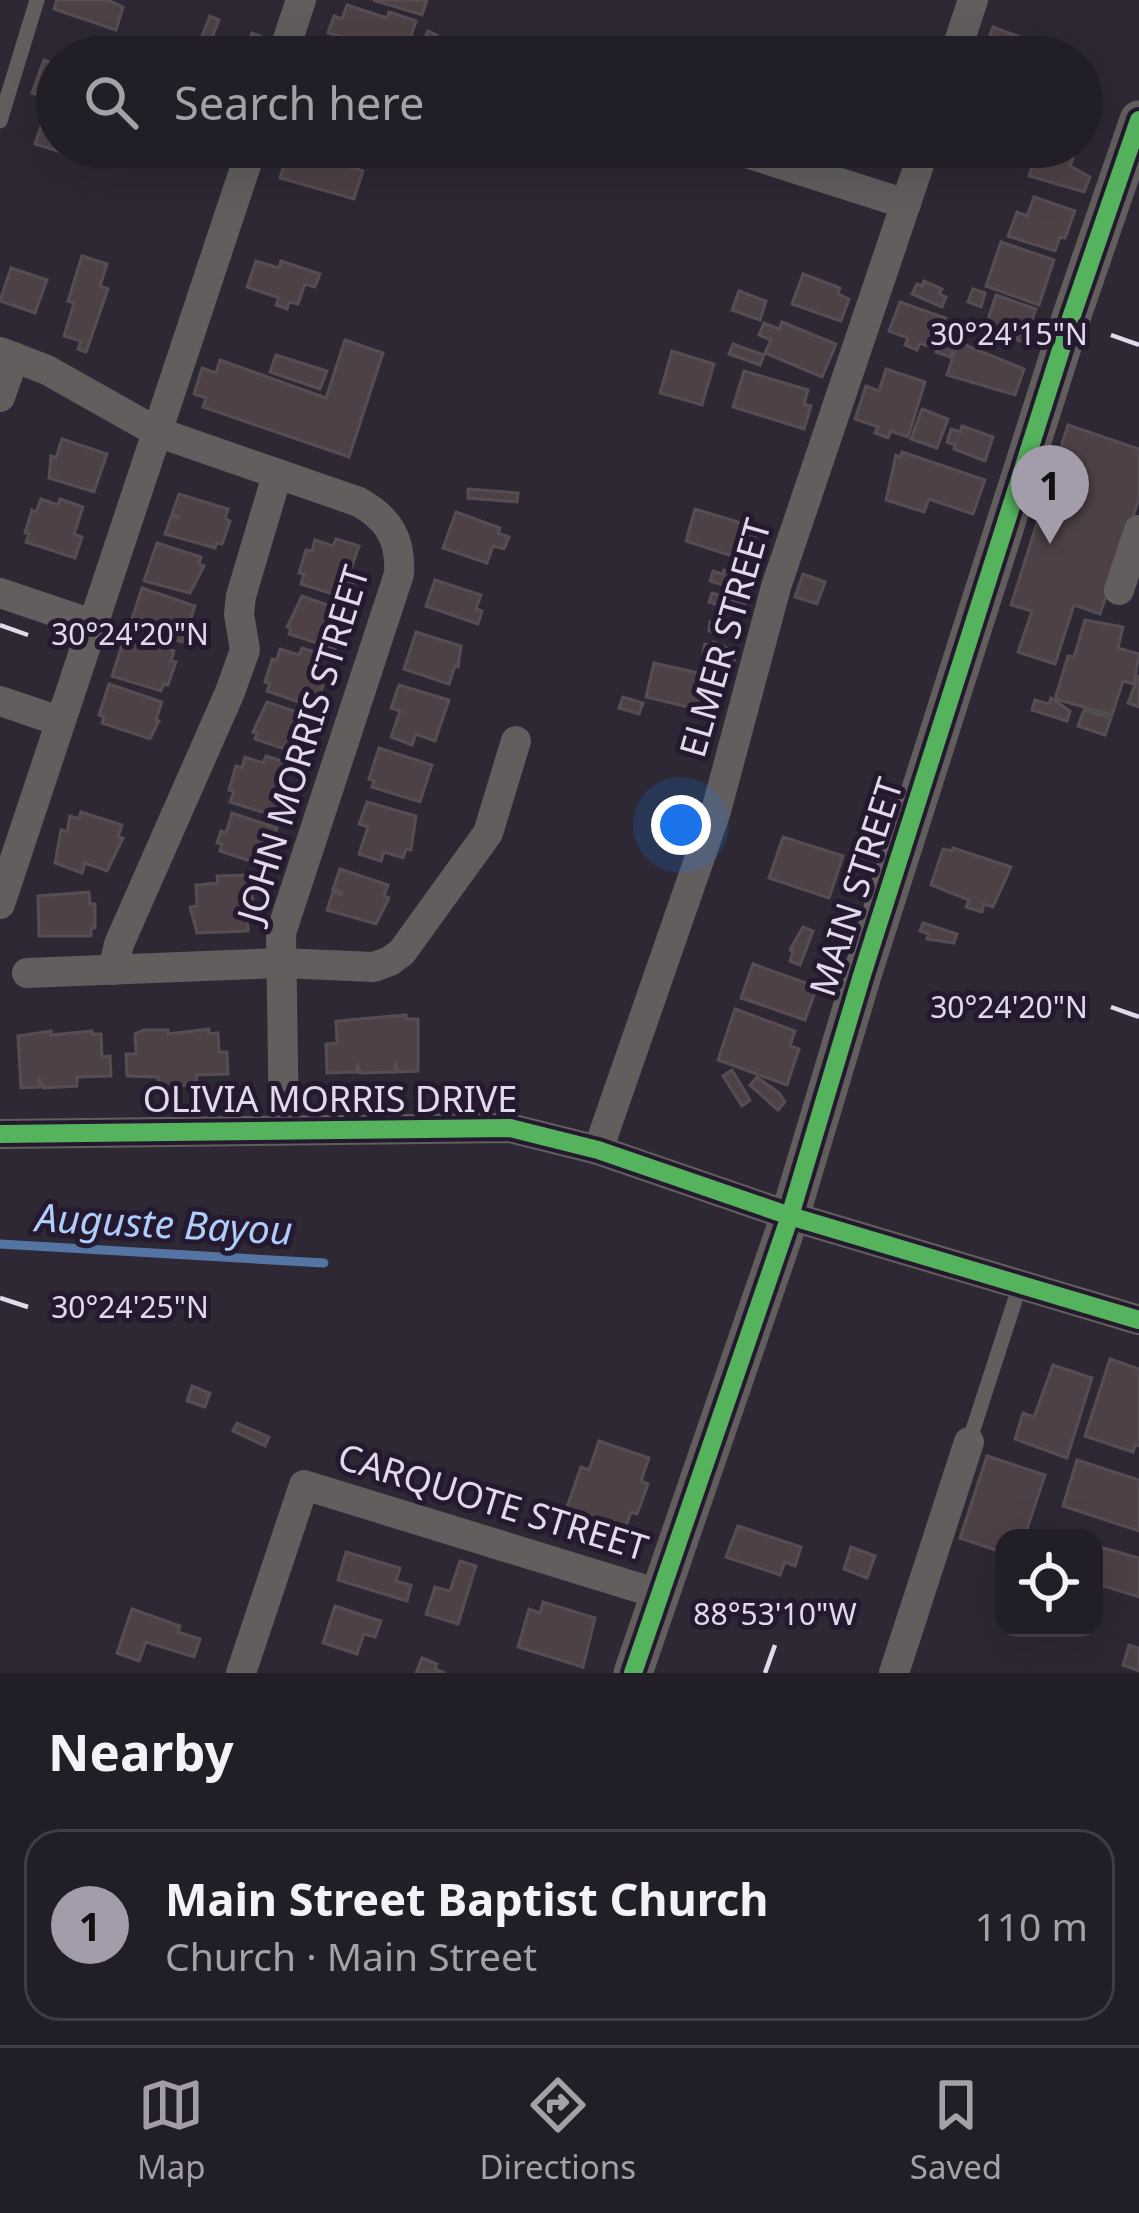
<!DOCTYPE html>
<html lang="en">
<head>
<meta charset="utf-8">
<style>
  body { margin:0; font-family:"Noto Sans",sans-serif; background:#2e2b33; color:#f1f3f6 }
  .controls { position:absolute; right:36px; bottom:36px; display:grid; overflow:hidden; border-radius:24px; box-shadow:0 12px 48px #0002 }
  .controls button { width:108px; height:108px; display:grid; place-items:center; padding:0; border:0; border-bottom:3px solid #3f3c44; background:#221e27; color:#f1f3f6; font:60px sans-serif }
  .you { position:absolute; left:681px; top:825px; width:42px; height:42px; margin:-30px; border:9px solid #fff; border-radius:50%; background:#1a73e8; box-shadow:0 0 0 18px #1a73e833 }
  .badge { display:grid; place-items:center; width:78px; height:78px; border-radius:50%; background:#a39caa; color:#111; font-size:39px; font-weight:700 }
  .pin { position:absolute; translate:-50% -99px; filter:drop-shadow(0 3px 6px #0008) }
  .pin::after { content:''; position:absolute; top:63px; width:42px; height:36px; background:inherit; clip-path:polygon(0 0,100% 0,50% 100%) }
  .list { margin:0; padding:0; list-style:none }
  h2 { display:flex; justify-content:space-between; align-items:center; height:156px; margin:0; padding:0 48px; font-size:51px }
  h2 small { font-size:39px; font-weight:400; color:#a2a2a7 }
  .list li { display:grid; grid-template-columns:78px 1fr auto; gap:36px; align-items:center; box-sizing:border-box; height:192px; margin:0 24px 24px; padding:0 24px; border:3px solid #3f3c44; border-radius:36px }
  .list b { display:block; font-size:45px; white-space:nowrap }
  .list p { margin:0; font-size:39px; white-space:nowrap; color:#a2a2a7 }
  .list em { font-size:39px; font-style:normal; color:#a2a2a7 }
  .icon { flex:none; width:66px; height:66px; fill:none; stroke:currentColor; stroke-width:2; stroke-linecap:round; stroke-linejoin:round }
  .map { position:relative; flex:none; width:1139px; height:1673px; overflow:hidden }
  .search { position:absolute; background:#221e27; box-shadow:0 12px 48px #0002; left:36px; right:36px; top:36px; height:132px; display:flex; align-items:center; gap:30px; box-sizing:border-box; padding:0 42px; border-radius:66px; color:#a2a2a7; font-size:45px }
  .sheet { height:372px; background:#221e27 }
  nav { display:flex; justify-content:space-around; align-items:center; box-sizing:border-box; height:168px; border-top:3px solid #3f3c44; background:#221e27; font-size:33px; color:#a2a2a7 }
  nav a { display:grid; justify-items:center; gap:6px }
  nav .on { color:#a39caa }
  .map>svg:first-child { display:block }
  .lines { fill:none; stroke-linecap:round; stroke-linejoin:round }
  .stream { stroke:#5474a4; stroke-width:9 }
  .building { fill:#4e4145; stroke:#564d53; stroke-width:3 }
  .service { stroke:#625e5d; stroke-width:15 }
  .minor { stroke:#625e5d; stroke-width:30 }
  .tertiary { stroke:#625e5d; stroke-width:39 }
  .cycleway-casing { stroke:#251930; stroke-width:26 }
  .cycleway { stroke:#56b35d; stroke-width:18 }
  .ticks { fill:none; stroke:#e2daea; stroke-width:4.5 }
  .labels { text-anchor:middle; stroke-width:10; stroke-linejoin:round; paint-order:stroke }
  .street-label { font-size:36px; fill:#e2daea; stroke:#251930 }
  .water-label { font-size:39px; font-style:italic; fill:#afcdfb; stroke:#251930 }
  .ticks-label { font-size:30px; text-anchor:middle; fill:#e2daea; stroke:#251930; stroke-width:10; stroke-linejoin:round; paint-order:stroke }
</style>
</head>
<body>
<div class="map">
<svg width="1139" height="1673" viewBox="0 0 1139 1673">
  <rect width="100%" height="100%" fill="#2e2834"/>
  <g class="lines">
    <polyline class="stream" points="0,1244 324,1263"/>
  </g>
  <g class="building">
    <polygon points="57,0 108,0 123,7 116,30 54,9"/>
    <polygon points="373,0 427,0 422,15"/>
    <polygon points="347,5 387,18 389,12 416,21 405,55 328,33 334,16 342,19"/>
    <polygon points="210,16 219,20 207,50 198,46"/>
    <polygon points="993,27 1073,57 982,57"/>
    <polygon points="428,31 437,35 428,57 416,57"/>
    <polygon points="252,33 260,36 252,57 242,57"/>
    <polygon points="44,60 57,65 57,101 32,93"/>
    <polygon points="45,115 57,119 57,147 95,147 91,161 35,144"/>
    <polygon points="290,147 363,171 354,199 280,178"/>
    <polygon points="1039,147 1074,155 1070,166 1090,177 1084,192 1029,176"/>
    <polygon points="1034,197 1075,211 1065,238 1060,237 1055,251 1008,236 1017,212 1027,216"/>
    <polygon points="1001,242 1054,260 1039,305 986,286"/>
    <polygon points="82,256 107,264 100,286 108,289 86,352 78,349 81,341 64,336 74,303 68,301"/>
    <polygon points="256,261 279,268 281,261 320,274 315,287 305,284 298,304 289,302 287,309 276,305 279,298 247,287"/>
    <polygon points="11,268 47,280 35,313 0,301"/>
    <polygon points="803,274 840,288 838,294 849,299 841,321 792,304"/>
    <polygon points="924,281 942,289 939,294 946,297 942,307 912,294 917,284 922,286"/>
    <polygon points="973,289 985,293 981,307 968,302"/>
    <polygon points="739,291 766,301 760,320 732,310"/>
    <polygon points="996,295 1036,309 1031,323 1041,326 1035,346 985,329"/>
    <polygon points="900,302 945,318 934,348 920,343 917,350 905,345 908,338 889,331"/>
    <polygon points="782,322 836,344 822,377 765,353 771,340 759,335 764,323 779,329"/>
    <polygon points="941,339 955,343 950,357 936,352"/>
    <polygon points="345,340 383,353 349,457 203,407 206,398 194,394 202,368 216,373 220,360 326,398"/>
    <polygon points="958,342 1024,369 1015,395 947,375"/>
    <polygon points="733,344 764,355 760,365 729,354"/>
    <polygon points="672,351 714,364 702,405 660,393"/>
    <polygon points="276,355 327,371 320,389 270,372"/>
    <polygon points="886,369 925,382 908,437 891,431 888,438 875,433 878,427 855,419 866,386 879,391"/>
    <polygon points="744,371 808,390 804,404 811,406 804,429 733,407"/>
    <polygon points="922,409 948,419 937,448 911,439"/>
    <polygon points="1068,425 1139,449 1139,499 1100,614 1074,605 1055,664 1018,652 1032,611 1011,605"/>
    <polygon points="962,426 993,437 985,461 954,449 955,445 947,442 951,429 960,432"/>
    <polygon points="62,439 107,454 94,492 49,478 51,456 56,458"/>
    <polygon points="902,452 985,480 973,514 929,499 924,512 886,500 896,455 901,457"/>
    <polygon points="468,489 518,493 517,502 468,498"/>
    <polygon points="179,494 228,509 225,519 230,521 222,544 217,543 215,548 165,534 171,517 180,517 172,514"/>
    <polygon points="41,499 58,505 60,499 83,507 74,534 82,537 75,558 26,542 29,534 25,533 32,510 36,512"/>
    <polygon points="695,509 758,528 748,561 686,541"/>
    <polygon points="456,512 500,528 498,533 509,537 504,549 493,546 487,563 443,548"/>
    <polygon points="336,539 359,546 350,572 356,575 349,599 301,584 304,574 299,573 306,550 312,551 315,540 333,546"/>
    <polygon points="157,543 201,557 199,564 204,566 190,593 144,581"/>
    <polygon points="724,570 750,582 746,592 710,581 713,571 723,574"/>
    <polygon points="803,574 825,582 817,604 795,597"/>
    <polygon points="435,580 481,595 476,609 482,611 478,624 426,606"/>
    <polygon points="142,588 195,606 189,624 192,625 182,642 135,627 137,620 132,619"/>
    <polygon points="712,593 745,603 743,613 709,602"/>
    <polygon points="302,596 347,612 335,649 289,634 291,628 287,627"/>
    <polygon points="1085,620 1123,627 1118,648 1139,654 1134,684 1123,681 1112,715 1055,699 1068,656 1074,657"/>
    <polygon points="710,622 741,628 740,637 709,631"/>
    <polygon points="416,632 461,646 458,667 455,666 449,684 404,669"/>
    <polygon points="125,636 174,651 171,661 176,662 168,685 164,684 161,691 112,676"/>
    <polygon points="714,642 736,652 734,661 703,653 705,644 713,646"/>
    <polygon points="302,648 324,655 315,683 323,685 316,708 267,691 270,683 265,682 272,659 277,660 280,649 299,655"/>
    <polygon points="654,663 712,676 704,711 646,697"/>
    <polygon points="1139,675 1139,707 1128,703"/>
    <polygon points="109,684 162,702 156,720 159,721 150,739 102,723 104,717 99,715"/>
    <polygon points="399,685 449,700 435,741 416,734 412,745 391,737 400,711 391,708"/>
    <polygon points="623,697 643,703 639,714 619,708"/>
    <polygon points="1051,698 1070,711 1067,721 1032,710 1035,700 1049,704"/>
    <polygon points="267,702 312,717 300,754 255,739 257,733 253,732"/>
    <polygon points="1084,710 1111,718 1105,735 1078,726"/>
    <polygon points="379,748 432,765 420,802 372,787 374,781 369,779"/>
    <polygon points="266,756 288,763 279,789 287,791 278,817 230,802 234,791 229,790 236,766 242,768 245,757 263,763"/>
    <polygon points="367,802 416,816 411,850 406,849 403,858 384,852 381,861 359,854 368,827 359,824"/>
    <polygon points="81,812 122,825 118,837 123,838 107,871 85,863 82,873 55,863 61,830 67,832 70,816 79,819"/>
    <polygon points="232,813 277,828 264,866 220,851 222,844 217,843 221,831 226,833"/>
    <polygon points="783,837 843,856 829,898 769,878"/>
    <polygon points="953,848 1011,867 993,907 984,904 982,912 966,907 969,900 931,885 943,849 952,851"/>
    <polygon points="340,869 388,885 384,896 389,898 376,924 327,910 333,892 341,895 342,892 333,889"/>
    <polygon points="246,875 247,883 251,883 253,908 247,908 248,931 197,933 190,907 197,906 196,885 218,883 217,876"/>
    <polygon points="89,892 90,904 95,904 95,928 91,928 91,936 39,936 38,896"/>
    <polygon points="923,923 957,934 954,943 927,939 929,934 920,931"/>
    <polygon points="803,927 813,931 800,965 790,961 793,951 790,950"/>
    <polygon points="753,964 817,987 805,1020 741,998"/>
    <polygon points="735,1009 795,1031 790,1046 799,1049 787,1085 718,1060"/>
    <polygon points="406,1015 406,1019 418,1019 418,1071 398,1072 395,1062 396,1072 360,1073 357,1063 357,1072 327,1073 326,1044 337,1043 336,1021"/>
    <polygon points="209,1029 209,1034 218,1033 219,1052 227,1052 228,1074 196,1075 197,1085 158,1086 158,1077 127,1076 126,1054 136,1054 135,1034 144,1030 168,1030 168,1034"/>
    <polygon points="51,1031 51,1035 92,1031 92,1034 101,1034 102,1057 110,1056 111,1076 77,1077 77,1086 43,1088 39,1078 39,1087 21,1088 18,1036"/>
    <polygon points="732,1070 750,1100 742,1106 723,1076"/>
    <polygon points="757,1077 779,1093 785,1102 778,1110 750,1085"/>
    <polygon points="1110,1359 1139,1369 1139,1446 1135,1445 1133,1452 1085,1436"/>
    <polygon points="1053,1365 1092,1378 1067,1458 1015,1439 1023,1413 1034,1417"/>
    <polygon points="192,1386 210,1393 205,1407 187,1401"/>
    <polygon points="237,1423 269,1437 265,1446 233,1431"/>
    <polygon points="599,1441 649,1458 641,1481 648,1484 637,1514 631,1512 624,1532 565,1513 581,1467 589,1470"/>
    <polygon points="987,1456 1045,1475 1024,1538 1004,1538 1004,1553 960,1538"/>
    <polygon points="1077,1460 1139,1480 1139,1531 1063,1506"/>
    <polygon points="738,1526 801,1547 795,1566 785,1562 780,1575 726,1557"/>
    <polygon points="1097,1546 1139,1558 1139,1597 1094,1583"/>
    <polygon points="851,1547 875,1556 867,1578 844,1569"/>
    <polygon points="346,1552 400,1568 396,1581 411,1585 407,1601 338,1580"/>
    <polygon points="460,1561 476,1566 458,1624 426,1614 435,1587 450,1591"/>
    <polygon points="543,1602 595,1618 583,1667 518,1647 529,1609 540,1613"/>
    <polygon points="335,1606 381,1621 375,1637 364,1634 357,1654 323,1643"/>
    <polygon points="132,1609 180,1626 178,1632 200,1639 194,1657 146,1642 139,1661 117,1653"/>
    <polygon points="1129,1645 1139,1648 1139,1671 1123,1665"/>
    <polygon points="422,1658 437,1664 435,1669 445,1673 416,1673"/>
  </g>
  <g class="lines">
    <g class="service">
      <polyline points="0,121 37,0"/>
      <polyline points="969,1442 1020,1285"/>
    </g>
    <g class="minor">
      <polyline points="282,57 301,0"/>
      <polyline points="954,57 973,0"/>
      <polyline points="728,147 906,204"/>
      <path d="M0,352L47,370L157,432L359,502C389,519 401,539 399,574L281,933L284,1130"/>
      <polyline points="0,397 14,357"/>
      <polyline points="1119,590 1139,530"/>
      <polyline points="0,593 92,624"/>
      <polyline points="0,701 59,721"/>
      <polyline points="0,904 252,147"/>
      <polyline points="113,970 119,944 230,692 245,650 239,614 241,596 277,475"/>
      <polyline points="27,973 281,963 374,967 390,961 402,952 488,833 516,741"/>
      <polyline points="0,1134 510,1128 598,1150 790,1216 1139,1320"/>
      <polyline points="598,1150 716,811 776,587 925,147"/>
      <polyline points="241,1673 304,1485 659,1594"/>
      <polyline points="894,1673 969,1442"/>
    </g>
    <polyline class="tertiary" points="633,1673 790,1216 862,975 1072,315 1139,120"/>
    <g class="cycleway-casing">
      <g id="cycleway">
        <polyline points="0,1134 510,1128 598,1150 790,1216 1139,1320"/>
        <polyline points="633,1673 790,1216 862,975 1072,315 1139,120"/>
      </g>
    </g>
    <use href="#cycleway" class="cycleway"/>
  </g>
  <path class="ticks" d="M1111,335L1139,345M0,625L28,635M1111,1007L1139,1017M0,1298L28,1307M765,1673L775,1645"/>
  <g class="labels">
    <g class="street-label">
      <text transform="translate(725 638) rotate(-74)" y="13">ELMER STREET</text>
      <text transform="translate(303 744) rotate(-73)" y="13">JOHN MORRIS STREET</text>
      <text transform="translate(856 887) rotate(-72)" y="13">MAIN STREET</text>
      <text x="330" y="1112">OLIVIA MORRIS DRIVE</text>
      <text transform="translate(493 1502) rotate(17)" y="13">CARQUOTE STREET</text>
    </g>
    <g class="water-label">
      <text transform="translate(164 1224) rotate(3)" y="14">Auguste Bayou</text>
    </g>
  </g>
  <g class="ticks-label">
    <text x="1009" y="345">30°24'15"N</text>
    <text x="130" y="645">30°24'20"N</text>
    <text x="1009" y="1018">30°24'20"N</text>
    <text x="130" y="1318">30°24'25"N</text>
    <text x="775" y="1625">88°53'10"W</text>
  </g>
</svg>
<div class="controls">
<button><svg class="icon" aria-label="locate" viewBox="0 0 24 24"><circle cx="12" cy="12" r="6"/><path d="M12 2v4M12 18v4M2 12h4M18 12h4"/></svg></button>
</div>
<div class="you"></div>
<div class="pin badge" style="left:1050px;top:544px">1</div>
<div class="search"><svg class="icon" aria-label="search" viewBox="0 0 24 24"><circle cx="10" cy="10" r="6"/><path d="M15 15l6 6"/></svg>Search here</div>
</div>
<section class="sheet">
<h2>Nearby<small></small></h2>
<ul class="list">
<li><span class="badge">1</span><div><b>Main Street Baptist Church</b><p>Church · Main Street</p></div><em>110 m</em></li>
</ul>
</section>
<nav>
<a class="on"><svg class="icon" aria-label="map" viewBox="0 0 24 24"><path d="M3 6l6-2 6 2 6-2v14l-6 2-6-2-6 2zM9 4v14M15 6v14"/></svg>Map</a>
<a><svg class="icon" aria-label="directions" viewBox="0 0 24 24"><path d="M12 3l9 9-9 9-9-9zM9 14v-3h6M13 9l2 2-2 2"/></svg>Directions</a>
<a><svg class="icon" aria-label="saved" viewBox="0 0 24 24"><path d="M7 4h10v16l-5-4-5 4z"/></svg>Saved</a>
</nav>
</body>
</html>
